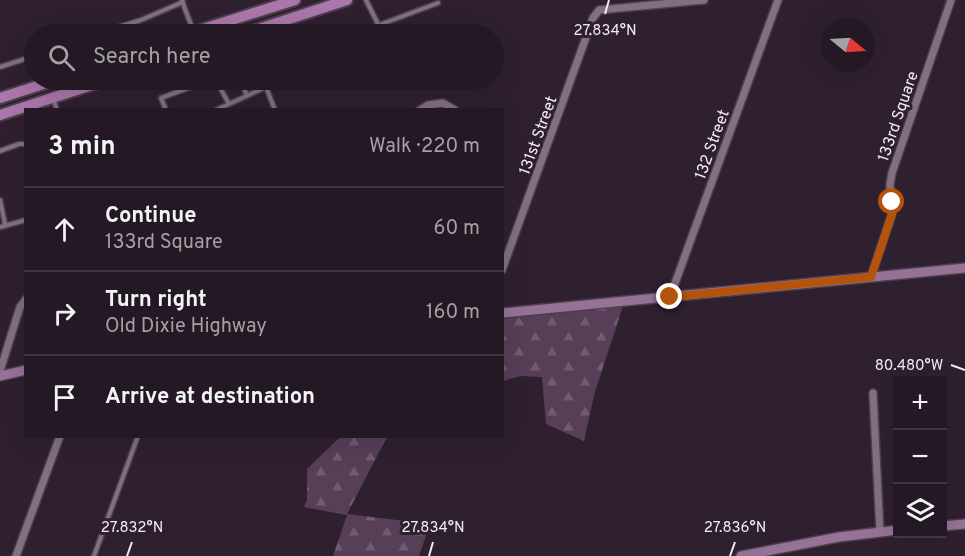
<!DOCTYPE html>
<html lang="en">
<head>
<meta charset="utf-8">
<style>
  body { margin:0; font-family:Overpass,sans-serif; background:#2b212b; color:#f1f3f6 }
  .controls { position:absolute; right:18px; bottom:18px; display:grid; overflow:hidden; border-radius:0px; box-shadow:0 6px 24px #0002 }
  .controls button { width:54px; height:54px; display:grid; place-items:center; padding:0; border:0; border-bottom:2px solid #403741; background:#231823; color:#f1f3f6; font:30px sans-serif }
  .compass { position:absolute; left:821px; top:18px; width:54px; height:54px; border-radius:50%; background:#231823; box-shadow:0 6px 24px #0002; rotate:108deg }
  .stop { position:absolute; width:18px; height:18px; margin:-14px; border:4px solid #b45309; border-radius:50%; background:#fff }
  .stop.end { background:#b45309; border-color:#fff; box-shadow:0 2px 6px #0008 }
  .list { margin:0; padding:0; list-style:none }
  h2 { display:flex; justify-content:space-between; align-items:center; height:78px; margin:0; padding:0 24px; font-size:26px }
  h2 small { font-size:20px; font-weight:400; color:#a3a0a6 }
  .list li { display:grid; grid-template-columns:39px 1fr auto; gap:18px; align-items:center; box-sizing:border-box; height:84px; padding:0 24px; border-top:2px solid #403741 }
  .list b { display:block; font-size:22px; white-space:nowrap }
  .list p { margin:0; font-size:20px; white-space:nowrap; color:#a3a0a6 }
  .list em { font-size:20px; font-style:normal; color:#a3a0a6 }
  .icon { flex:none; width:33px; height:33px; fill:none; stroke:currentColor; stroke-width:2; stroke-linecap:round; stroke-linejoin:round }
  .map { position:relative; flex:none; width:965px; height:556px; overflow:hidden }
  .search { position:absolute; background:#231823; box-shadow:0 6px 24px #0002; left:24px; top:24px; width:480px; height:66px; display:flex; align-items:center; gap:15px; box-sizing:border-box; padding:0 21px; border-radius:33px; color:#a3a0a6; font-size:22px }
  .panel { position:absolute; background:#231823; box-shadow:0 6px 24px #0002; left:24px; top:108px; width:480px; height:330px; border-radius:0px }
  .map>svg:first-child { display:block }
  .forest { fill:url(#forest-firs) }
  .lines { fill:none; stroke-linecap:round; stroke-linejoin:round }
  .lane-casing { stroke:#4c3f4c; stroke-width:7 }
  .street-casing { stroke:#4c3f4c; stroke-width:10 }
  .secondary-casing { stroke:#4c3f4c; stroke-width:12 }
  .primary-casing { stroke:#4c3f4c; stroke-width:14 }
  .lane { stroke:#827082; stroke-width:4 }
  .street { stroke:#827082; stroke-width:7 }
  .secondary { stroke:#967396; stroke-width:9 }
  .primary { stroke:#aa76ab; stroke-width:10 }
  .route { stroke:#b45309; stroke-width:8 }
  .ticks { fill:none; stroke:#f3e9f3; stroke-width:2 }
  .labels { text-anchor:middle; stroke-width:6; stroke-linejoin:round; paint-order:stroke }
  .street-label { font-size:16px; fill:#f3e9f3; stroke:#2f202f }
  .ticks-label { font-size:15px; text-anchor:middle; fill:#f3e9f3; stroke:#2f202f; stroke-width:6; stroke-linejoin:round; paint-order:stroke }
</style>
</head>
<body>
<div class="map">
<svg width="965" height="556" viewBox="0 0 965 556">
  <defs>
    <pattern id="forest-firs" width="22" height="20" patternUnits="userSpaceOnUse" patternTransform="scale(1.5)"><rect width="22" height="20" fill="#573f57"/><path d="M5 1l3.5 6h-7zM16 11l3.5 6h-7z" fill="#705b70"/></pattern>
  </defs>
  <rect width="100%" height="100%" fill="#2f202f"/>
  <g class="forest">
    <polygon points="623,306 594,395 584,441 546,424 542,377 521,376 503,381 503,317"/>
    <polygon points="340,437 387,437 347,514 430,524 419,556 333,556 347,515 304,507 307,500 307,469"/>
  </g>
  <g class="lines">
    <g class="lane-casing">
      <g id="lane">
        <polyline points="366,0 383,34"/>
        <polyline points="182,1 193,30"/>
        <polyline points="96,34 141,20 183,2"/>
        <polyline points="355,34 438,3"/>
        <polyline points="0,67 34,56"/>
        <polyline points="216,80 229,104"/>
        <polyline points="241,80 247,96"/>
        <polyline points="53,98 57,110"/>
        <polyline points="166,110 161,98 210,80"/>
        <polyline points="216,110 266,87 275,110"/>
        <polyline points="0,151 19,144 26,144"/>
        <polyline points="0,200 5,224"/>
        <polyline points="0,227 26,220"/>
        <polyline points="94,556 138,436"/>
      </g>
    </g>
    <g class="street-casing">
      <g id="street">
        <polyline points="420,110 428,105 443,103 455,110"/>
        <polyline points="502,270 593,18 599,10 704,0"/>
        <polyline points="871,277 892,214 890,184 892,173 951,0"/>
        <polyline points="670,297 778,0"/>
        <polyline points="0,371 20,307 26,299"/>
        <polyline points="873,393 880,532"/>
        <polyline points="16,556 60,436"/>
      </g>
    </g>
    <g class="secondary-casing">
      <g id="secondary">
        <polyline points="502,313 965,268"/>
        <polyline points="0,376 26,370"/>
        <polyline points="942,526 965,524"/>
        <polyline points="741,556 839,537 898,530"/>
      </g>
    </g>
    <g class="primary-casing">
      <g id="primary">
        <polyline points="187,34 295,0"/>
        <polyline points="243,34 347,0"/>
        <polyline points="0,98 56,80"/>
        <polyline points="0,115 107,80"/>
      </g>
    </g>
    <use href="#lane" class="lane"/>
    <use href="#street" class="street"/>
    <use href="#secondary" class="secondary"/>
    <use href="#primary" class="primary"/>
  </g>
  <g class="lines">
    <polyline class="route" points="670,297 871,277 892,214 892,202"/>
  </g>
  <path class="ticks" d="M605,14L609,0M951,365L965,370M127,556L132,542M429,556L433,542M730,556L735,542"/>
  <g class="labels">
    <g class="street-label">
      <text transform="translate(897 116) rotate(-71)" y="6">133rd Square</text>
      <text transform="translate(537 135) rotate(-70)" y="6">131st Street</text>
      <text transform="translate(711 144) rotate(-70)" y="6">132 Street</text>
    </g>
  </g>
  <g class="ticks-label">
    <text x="605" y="35">27.834°N</text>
    <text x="909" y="370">80.480°W</text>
    <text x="132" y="532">27.832°N</text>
    <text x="433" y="532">27.834°N</text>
    <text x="735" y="532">27.836°N</text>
  </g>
</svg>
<div class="controls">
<button>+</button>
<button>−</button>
<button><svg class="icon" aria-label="layers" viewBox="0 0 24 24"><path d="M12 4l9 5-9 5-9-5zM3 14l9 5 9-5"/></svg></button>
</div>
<svg class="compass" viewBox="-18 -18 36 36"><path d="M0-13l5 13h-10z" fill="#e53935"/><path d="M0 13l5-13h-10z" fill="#a3a0a6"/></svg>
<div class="stop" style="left:892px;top:202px"></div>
<div class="stop end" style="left:670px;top:297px"></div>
<div class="search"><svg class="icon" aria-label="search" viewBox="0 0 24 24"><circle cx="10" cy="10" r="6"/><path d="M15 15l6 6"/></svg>Search here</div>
<section class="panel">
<h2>3 min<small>Walk · 220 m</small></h2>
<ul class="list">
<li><svg class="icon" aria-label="ahead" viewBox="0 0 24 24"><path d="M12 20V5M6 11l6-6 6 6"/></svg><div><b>Continue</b><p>133rd Square</p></div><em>60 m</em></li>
<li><svg class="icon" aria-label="right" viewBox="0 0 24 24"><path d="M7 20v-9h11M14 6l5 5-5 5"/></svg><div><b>Turn right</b><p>Old Dixie Highway</p></div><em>160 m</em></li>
<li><svg class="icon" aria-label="arrive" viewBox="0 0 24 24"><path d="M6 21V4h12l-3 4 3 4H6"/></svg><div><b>Arrive at destination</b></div></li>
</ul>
</section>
</div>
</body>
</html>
